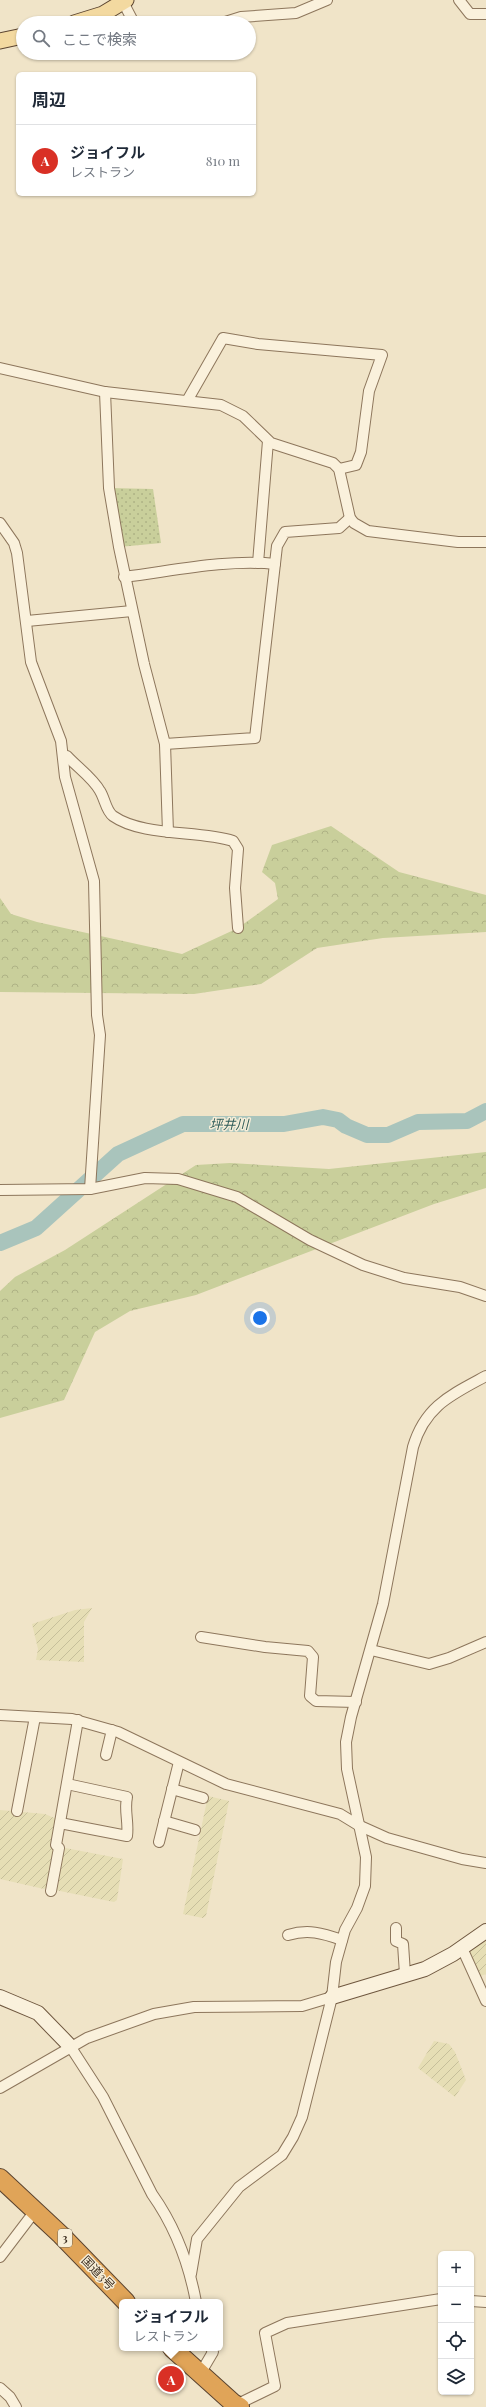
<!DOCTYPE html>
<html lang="ja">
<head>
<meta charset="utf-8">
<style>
  body { margin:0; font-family:"Playfair Display","Noto Sans JP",serif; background:#f2f2f3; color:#1f2937 }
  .controls { position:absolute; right:12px; bottom:12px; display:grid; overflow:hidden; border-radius:6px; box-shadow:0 1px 3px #0004 }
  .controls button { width:36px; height:36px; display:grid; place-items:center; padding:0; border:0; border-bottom:1px solid #e0e1e3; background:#fff; color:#1f2937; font:20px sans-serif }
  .you { position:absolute; left:260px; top:1318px; width:14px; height:14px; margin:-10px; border:3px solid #fff; border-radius:50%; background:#1a73e8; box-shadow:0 0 0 6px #1a73e833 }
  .badge { display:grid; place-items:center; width:26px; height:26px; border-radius:50%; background:#d93025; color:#fff; font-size:13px; font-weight:700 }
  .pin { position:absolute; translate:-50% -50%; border:2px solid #fff; box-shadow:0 1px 4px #0006 }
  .popup { position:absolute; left:119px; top:2299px; width:104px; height:52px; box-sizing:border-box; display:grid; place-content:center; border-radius:6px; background:#fff; filter:drop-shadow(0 1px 3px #0005); font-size:13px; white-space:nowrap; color:#747a83 }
  .popup b { font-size:15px; color:#1f2937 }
  .popup::after { content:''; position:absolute; left:50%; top:100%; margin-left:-8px; border:8px solid transparent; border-top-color:#fff }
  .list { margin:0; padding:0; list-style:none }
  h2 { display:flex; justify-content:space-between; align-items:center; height:52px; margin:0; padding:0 16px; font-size:17px }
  h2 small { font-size:13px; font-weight:400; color:#747a83 }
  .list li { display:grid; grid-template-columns:26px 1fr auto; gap:12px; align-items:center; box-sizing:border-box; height:72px; padding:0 16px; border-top:1px solid #e0e1e3 }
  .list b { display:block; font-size:15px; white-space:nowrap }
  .list p { margin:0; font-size:13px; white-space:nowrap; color:#747a83 }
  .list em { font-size:13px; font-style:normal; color:#747a83 }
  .icon { flex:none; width:22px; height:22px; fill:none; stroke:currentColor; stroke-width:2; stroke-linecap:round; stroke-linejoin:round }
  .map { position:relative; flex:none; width:486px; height:2407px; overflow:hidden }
  .search { position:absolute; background:#fff; box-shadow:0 1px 3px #0004; left:16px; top:16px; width:240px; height:44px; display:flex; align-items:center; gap:10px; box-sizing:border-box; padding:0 14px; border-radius:22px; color:#747a83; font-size:15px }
  .panel { position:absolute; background:#fff; box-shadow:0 1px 3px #0004; left:16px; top:72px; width:240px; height:124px; border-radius:6px }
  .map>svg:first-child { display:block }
  .farmland { fill:url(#farmland-furrows) }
  .forest { fill:url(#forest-crowns) }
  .park { fill:url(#park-dots) }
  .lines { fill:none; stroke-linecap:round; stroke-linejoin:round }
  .river { stroke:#a9c4bc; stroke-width:16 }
  .street-casing { stroke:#8d765c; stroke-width:12 }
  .secondary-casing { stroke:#6f573f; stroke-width:16 }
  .primary-casing { stroke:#5b4430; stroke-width:17 }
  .highway-casing { stroke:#5b4430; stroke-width:20 }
  .street { stroke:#faf1dc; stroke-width:10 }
  .secondary { stroke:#faf1dc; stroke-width:14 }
  .primary { stroke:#f3d9a0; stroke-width:15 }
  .highway { stroke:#e0a458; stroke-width:18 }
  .labels { text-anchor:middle; stroke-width:3; stroke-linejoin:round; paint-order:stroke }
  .shield { fill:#f7eed8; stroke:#756857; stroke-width:1 }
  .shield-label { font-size:11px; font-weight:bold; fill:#3d2e20 }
  .street-label { font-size:12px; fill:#3d2e20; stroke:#f7eed8 }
  .water-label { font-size:13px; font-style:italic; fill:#2f5d5a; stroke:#f7eed8 }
</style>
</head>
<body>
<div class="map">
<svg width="486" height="2407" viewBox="0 0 486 2407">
  <defs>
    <pattern id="farmland-furrows" width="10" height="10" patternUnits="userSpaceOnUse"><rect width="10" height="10" fill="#e6deb5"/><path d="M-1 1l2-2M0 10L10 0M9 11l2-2" fill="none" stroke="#c6bf9b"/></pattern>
    <pattern id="forest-crowns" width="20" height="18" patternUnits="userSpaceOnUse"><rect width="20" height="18" fill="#c9cf9b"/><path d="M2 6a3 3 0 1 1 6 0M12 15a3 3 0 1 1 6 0" fill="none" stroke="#aeb285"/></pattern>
    <pattern id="park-dots" width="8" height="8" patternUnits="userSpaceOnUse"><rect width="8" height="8" fill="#c9cf9b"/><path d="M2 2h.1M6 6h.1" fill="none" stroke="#aeb285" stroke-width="1.8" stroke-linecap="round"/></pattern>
  </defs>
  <rect width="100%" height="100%" fill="#f0e4c8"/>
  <g class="farmland">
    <polygon points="92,1608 84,1622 84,1662 36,1660 38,1649 32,1624 75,1610"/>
    <polygon points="208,1796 229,1801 206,1916 203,1918 183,1914"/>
    <polygon points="0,1810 45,1814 59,1820 50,1885 44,1889 0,1879"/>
    <polygon points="60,1847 123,1859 117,1900 114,1902 55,1890"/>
    <polygon points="486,1936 486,1974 478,1977 465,1949"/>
    <polygon points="434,2041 449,2044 455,2052 466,2080 455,2097 418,2068"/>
  </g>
  <g class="forest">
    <polygon points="331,826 399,872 486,895 486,932 383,938 317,948 261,984 194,994 0,992 0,898 11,914 37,922 182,954 238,928 278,899 275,883 262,872 272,845"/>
    <polygon points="486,1152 486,1188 434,1204 196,1295 130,1311 95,1332 64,1400 0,1418 0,1291 15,1277 65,1250 196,1165 230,1163 329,1169"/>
  </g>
  <polygon class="park" points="109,488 153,489 161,543 119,547"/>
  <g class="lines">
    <polyline class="river" points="0,1243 36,1228 118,1154 183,1124 284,1124 323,1117 338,1120 346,1126 367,1135 388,1135 418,1122 467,1121 486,1111"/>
    <g class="street-casing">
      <g id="street">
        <polyline points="459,0 470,14 486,14"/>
        <polyline points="123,2 134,23"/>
        <polyline points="222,23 241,17 296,13 327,0"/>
        <polyline points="0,368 105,392 221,405 243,416 271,443 333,463 339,469 350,518 354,523 368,531 458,542 486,542"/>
        <polyline points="105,392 109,488 119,547 144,664 165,744 168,832"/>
        <polyline points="187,401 223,338 258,344 382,355 369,391 361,452 356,465 339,469"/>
        <polyline points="0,523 14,543 17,553 31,662 61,741 65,777 94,881 97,1015 100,1035 90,1189"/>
        <polyline points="258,563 268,441"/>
        <path d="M124,577C173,571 226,559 275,564"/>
        <polyline points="27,621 132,611"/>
        <polyline points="165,744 255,738 277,546 285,532 339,528 350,518"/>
        <path d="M63,755L67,756C77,767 93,778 100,791C105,799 106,811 113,816C143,837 199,830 233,841L238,849L235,888L238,928"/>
        <polyline points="0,1190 90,1189 145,1178 178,1179 237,1197 310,1240 363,1265 404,1278 460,1287 486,1296"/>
        <polyline points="201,1637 265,1647 308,1651 313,1657 310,1696 316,1701 356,1702"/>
        <polyline points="371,1650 429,1664 449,1658 486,1642"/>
        <polyline points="0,1715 72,1719 118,1732 226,1784 340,1814 358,1825 387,1838 462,1859 486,1863"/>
        <polyline points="106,1755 112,1730"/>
        <polyline points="172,1789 203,1798"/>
        <polyline points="17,1811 35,1717"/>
        <polyline points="164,1821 195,1830"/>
        <path d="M60,1823L127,1836C129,1822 124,1811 127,1797L67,1784"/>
        <polyline points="159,1842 179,1762"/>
        <polyline points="51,1891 59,1848 56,1845 78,1720"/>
        <polyline points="396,1928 396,1941 403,1944 405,1974"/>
        <path d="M288,1935C308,1929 322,1933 342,1940"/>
        <polyline points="462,1948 486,2001"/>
        <path d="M70,2046L103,2097L152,2194C174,2225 189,2264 196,2302"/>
        <polyline points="0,2088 87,2038 154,2014 194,2007 302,2006 332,1997"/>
        <polyline points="0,2257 35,2211"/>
        <path d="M191,2274L197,2239L239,2187L282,2155L293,2137L302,2117L332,1997L336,1962L345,1930L357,1908L365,1886L366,1857L347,1769L346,1742L351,1717L383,1604L413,1447C425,1406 451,1395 486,1376"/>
        <polyline points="471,2301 486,2302"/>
        <polyline points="200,2374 213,2352 211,2348"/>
        <polyline points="0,2388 10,2397 16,2407"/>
        <polyline points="236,2405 275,2386 265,2333 287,2323 441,2299"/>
      </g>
    </g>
    <g class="secondary-casing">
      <g id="secondary">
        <polyline points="0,1997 38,2013 70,2046"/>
        <polyline points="332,1997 425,1969 453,1954 486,1931"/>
      </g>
    </g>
    <g class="primary-casing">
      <g id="primary">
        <polyline points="74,23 103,14 126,0"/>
        <polyline points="0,41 23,36"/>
      </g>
    </g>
    <g class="highway-casing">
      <g id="highway">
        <polyline points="0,2178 61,2235 126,2302"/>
        <polyline points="172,2348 233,2403 240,2407"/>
      </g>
    </g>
    <use href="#street" class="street"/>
    <use href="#secondary" class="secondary"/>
    <use href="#primary" class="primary"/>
    <use href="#highway" class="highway"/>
  </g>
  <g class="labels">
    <rect class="shield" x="58" y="2229" width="14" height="18" rx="3"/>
    <g class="shield-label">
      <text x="65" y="2242">3</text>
    </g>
    <g class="street-label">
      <text transform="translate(98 2273) rotate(46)" y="4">国道3号</text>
    </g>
    <g class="water-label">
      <text x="229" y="1129">坪井川</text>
    </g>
  </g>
</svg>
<div class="controls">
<button>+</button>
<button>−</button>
<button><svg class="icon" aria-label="locate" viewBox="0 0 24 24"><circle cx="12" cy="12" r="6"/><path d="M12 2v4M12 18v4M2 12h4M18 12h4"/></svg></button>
<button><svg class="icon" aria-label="layers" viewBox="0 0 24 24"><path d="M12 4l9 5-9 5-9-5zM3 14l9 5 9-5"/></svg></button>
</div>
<div class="you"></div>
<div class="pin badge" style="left:171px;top:2379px">A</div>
<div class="popup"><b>ジョイフル</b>レストラン</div>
<div class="search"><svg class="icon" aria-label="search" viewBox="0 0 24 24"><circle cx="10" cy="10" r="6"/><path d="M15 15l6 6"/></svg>ここで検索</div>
<section class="panel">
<h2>周辺<small></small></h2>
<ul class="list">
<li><span class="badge">A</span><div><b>ジョイフル</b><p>レストラン</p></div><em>810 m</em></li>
</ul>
</section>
</div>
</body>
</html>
